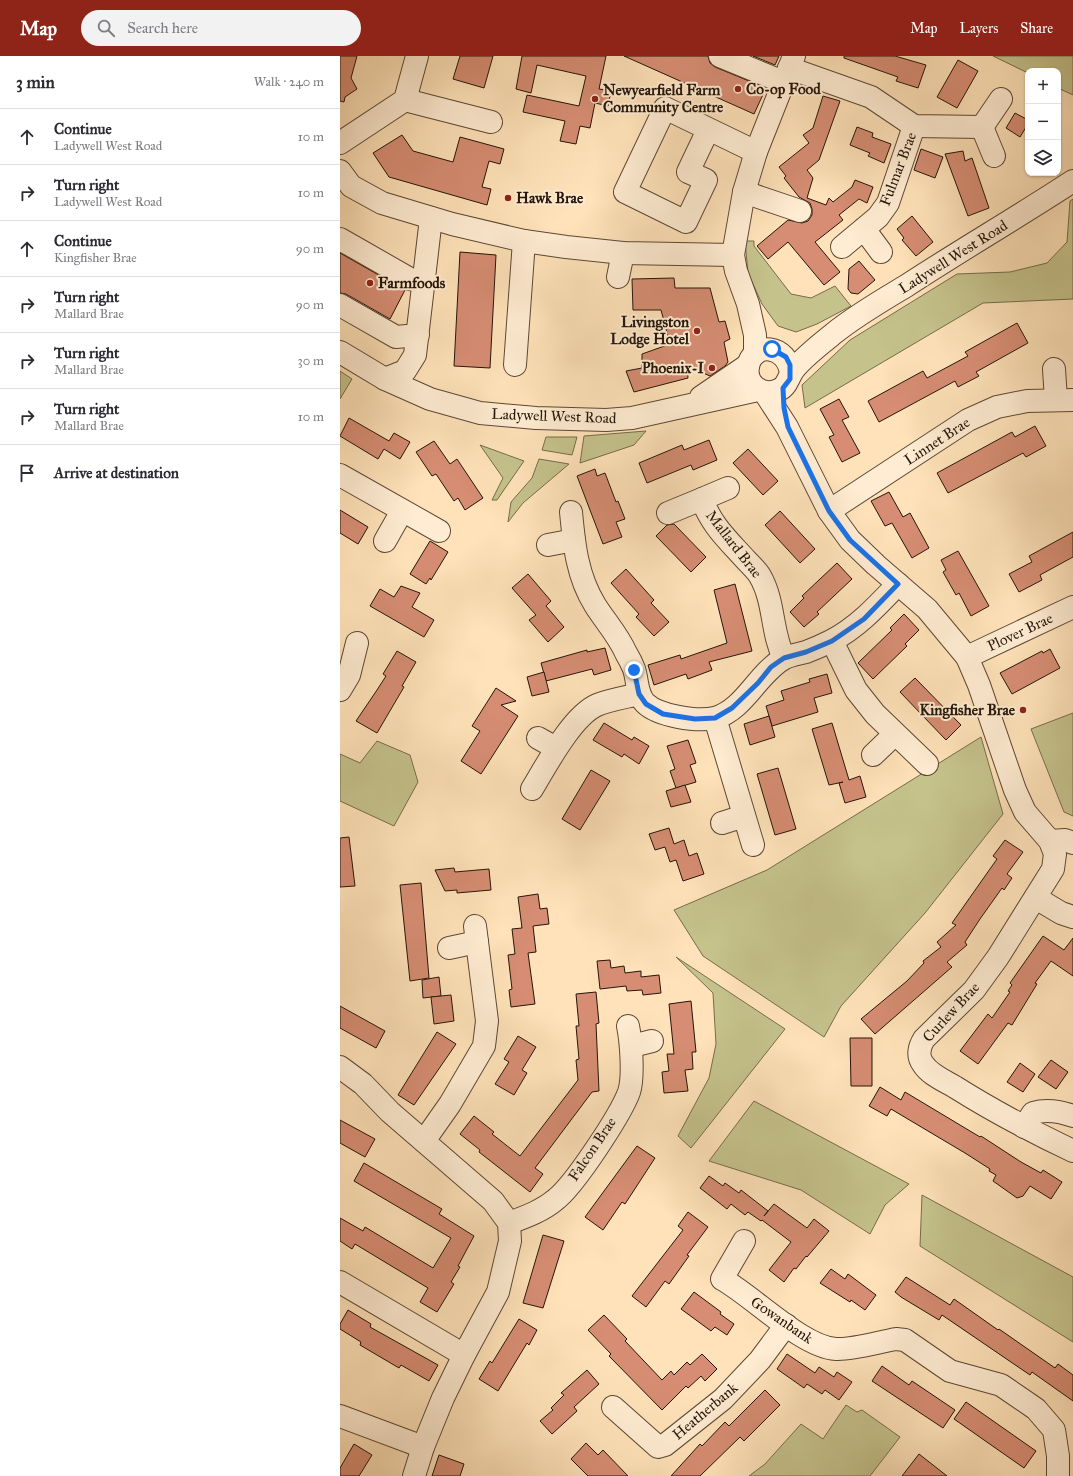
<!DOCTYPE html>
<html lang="en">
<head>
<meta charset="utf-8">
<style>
  body { margin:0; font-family:"IM FELL Great Primer",serif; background:#f2f2f3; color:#2b2b33 }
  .controls { position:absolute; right:12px; top:12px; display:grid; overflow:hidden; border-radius:8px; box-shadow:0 1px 3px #0004 }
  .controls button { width:36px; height:36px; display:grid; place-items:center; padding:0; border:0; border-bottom:1px solid #e1e1e2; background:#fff; color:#2b2b33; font:20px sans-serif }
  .stop { position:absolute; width:12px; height:12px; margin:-9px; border:3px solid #1a73e8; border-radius:50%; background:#fff }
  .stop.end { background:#1a73e8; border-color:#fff; box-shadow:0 1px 4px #0008 }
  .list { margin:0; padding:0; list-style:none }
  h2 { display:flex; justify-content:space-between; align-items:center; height:52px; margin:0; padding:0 16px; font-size:17px }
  h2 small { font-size:13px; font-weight:400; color:#7c7c81 }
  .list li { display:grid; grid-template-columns:26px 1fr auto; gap:12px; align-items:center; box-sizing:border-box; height:56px; padding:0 16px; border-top:1px solid #e1e1e2 }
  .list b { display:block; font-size:15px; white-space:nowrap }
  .list p { margin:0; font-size:13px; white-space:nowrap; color:#7c7c81 }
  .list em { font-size:13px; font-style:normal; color:#7c7c81 }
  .icon { flex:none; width:22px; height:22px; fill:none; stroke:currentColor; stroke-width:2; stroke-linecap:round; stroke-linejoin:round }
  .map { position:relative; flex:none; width:733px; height:1420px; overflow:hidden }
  header { display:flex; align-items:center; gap:24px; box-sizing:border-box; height:56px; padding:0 20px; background:#8f2418; color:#fff }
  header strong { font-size:19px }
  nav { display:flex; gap:22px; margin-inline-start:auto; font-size:14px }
  .search { width:280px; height:36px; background:#f2f2f3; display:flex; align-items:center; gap:10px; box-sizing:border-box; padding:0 14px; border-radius:22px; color:#7c7c81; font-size:15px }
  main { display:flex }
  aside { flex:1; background:#fff }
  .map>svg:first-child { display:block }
  .green { fill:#c5c28c; stroke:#756c4a }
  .building { fill:#d68d73; stroke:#251509 }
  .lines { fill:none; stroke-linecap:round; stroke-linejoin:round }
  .minor-casing { stroke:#5c4835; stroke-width:24 }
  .minor { stroke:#ffecd2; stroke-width:22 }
  .route { stroke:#1a73e8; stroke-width:5 }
  .poi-dot { fill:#8f2418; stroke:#ffecd2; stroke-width:1.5 }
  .labels { text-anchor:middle; stroke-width:4; stroke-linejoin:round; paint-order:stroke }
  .poi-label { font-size:15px; font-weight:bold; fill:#251509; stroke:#ffecd2; text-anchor:start }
  .street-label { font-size:15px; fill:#251509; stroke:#ffecd2 }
</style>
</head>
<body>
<header>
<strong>Map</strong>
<div class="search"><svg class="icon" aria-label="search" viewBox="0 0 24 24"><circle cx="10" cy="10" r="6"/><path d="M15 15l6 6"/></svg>Search here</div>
<nav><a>Map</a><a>Layers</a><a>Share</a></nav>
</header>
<main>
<aside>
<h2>3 min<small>Walk · 240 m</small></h2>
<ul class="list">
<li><svg class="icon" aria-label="ahead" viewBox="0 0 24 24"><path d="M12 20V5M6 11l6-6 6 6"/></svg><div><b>Continue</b><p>Ladywell West Road</p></div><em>10 m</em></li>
<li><svg class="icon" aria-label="right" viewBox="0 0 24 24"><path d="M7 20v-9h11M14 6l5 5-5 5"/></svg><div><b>Turn right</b><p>Ladywell West Road</p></div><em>10 m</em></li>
<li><svg class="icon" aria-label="ahead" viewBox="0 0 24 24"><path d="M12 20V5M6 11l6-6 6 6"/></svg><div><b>Continue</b><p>Kingfisher Brae</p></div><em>90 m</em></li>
<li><svg class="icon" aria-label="right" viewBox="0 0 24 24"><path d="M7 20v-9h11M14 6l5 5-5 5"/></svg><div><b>Turn right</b><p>Mallard Brae</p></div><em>90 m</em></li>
<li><svg class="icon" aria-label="right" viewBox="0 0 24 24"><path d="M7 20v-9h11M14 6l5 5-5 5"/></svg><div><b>Turn right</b><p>Mallard Brae</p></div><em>30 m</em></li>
<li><svg class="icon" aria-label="right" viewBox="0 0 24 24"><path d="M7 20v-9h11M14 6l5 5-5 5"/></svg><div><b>Turn right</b><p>Mallard Brae</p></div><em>10 m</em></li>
<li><svg class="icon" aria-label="arrive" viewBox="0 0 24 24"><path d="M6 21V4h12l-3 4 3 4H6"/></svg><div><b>Arrive at destination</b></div></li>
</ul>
</aside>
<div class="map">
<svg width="733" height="1420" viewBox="0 0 733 1420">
  <rect width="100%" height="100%" fill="#ffe2b9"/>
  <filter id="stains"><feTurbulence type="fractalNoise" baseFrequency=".005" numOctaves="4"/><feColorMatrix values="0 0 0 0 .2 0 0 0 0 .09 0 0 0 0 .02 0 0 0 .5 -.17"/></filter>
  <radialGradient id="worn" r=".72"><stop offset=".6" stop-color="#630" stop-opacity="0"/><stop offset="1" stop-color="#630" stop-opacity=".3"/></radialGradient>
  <g class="green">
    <polygon points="653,0 733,0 733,39 718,32 718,15 688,15 688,17"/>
    <polygon points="733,143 733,243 643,247 465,352 462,329 510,284 617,218 670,216 707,207 727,186 730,145"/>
    <polygon points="405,185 414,185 414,190 451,238 471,242 495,230 511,250 477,268 456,276 438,270 422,248 408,217"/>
    <polygon points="0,315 12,323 0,343"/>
    <polygon points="306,375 294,389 240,407 244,380"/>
    <polygon points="206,381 237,381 232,399 202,394"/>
    <polygon points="140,389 184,405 157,444 152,444 163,422"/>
    <polygon points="199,403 229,408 183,447 168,466 171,446 192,422"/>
    <polygon points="733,657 733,760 724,756 691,673"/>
    <polygon points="641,681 663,758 585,857 501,950 484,981 363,900 334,854 427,814"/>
    <polygon points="37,685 70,699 78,726 54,770 0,745 0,698 20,707"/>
    <polygon points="336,901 445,973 351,1092 338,1080 369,1022 376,988 373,937"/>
    <polygon points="414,1045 569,1128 545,1149 530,1178 461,1134 369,1105"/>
    <polygon points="582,1139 733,1221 733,1286 580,1190"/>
    <polygon points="506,1349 517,1356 522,1354 560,1381 530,1420 409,1420 425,1408 461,1368 483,1383"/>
  </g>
  <g class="building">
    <polygon points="0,0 17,0 11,22 17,33 5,41 4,46 0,45"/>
    <polygon points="120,0 153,0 144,32 113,23"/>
    <polygon points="182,0 266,0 259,33 271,35 268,50 255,47 250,72 240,70 236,88 220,85 225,65 183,56 187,39 239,50 246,20 197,9 191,37 176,33"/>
    <polygon points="284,0 368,0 370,7 375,11 426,32 414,58"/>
    <polygon points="413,0 439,0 435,9"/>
    <polygon points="504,0 555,0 586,9 578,32 556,25 558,21 504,2"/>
    <polygon points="618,4 638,15 617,52 597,41"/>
    <polygon points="483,40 500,45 479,104 467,114 473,122 467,142 486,149 489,142 493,146 512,131 515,124 533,131 527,147 519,143 499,159 503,164 475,186 500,216 484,229 448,186 428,203 417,190 448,164 462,167 468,165 472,159 472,153 470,147 459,141 444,122 446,120 439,111 469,87 463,79 473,72"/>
    <polygon points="675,57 688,64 688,68 680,81 666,72"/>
    <polygon points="517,71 533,77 532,81 551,88 544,107 528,100 530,97 510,89"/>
    <polygon points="62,79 73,95 113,106 120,81 164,93 160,108 149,105 142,131 151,133 147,149 49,121 33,97"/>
    <polygon points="581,93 603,101 595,122 574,114"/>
    <polygon points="623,95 625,105 632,102 649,152 628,160 605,98"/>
    <polygon points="572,160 593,186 576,200 562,184 564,182 557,173"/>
    <polygon points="120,196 156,199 150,312 114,310"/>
    <polygon points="0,197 65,234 50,263 6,238 0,237"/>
    <polygon points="519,205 535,224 518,238 511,237 508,233 509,213"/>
    <polygon points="334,222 335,232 370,232 379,266 385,265 390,283 384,286 388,306 385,310 370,320 347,310 348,322 294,336 286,315 302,312 302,298 330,288 321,254 293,254 292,223"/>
    <polygon points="677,267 688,287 636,316 639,320 618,331 615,325 539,366 528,345 583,315 587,322 628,300 625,296"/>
    <polygon points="499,343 509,361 502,364 520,397 502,406 489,381 494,379 480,353"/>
    <polygon points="9,362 49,385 54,377 70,386 60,403 44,393 38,403 0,380"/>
    <polygon points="695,370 706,390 686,401 683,397 608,437 597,417 672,376 675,381"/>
    <polygon points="369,384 377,404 353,414 351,409 307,427 299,407 342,389 344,394"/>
    <polygon points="94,385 110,408 117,403 143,442 125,454 118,442 114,445 96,418 92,420 76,396"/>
    <polygon points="408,393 438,425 423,439 393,407"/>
    <polygon points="255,413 257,420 265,417 276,446 278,445 285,463 276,466 282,481 263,488 237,420"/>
    <polygon points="549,436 563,461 570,457 589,492 572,502 552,467 545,470 531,445"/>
    <polygon points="0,454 28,471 18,488 0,477"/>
    <polygon points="440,455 475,493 460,507 425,469"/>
    <polygon points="334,468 366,501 351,516 316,480 327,469"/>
    <polygon points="733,476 733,501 700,519 702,524 679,536 669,518 692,506 689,500"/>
    <polygon points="90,485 108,496 91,524 90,522 86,528 70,518"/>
    <polygon points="618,495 649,550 631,560 619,537 616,539 603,516 606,514 601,504"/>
    <polygon points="497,507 512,523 477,556 479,558 464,571 450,556 464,542 462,540"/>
    <polygon points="286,513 314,544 311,547 329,566 314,580 296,561 299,558 271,527"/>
    <polygon points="188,518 211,545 206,550 224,571 208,586 189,564 196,559 172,532"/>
    <polygon points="395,528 412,595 369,606 372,614 348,623 346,618 314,629 308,609 340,599 341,603 387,587 374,534"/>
    <polygon points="61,530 80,537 72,551 94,564 84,581 30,550 40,533 54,541"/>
    <polygon points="564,558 579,574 565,588 567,590 533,623 518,607 552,574 550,572"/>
    <polygon points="265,592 271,614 254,619 252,613 206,625 201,607 247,594 247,596"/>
    <polygon points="710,593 720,612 672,638 660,617 702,595 703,597"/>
    <polygon points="57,595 76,606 62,630 64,631 37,677 16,665 37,634 46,620 43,618"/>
    <polygon points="204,616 209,636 192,640 187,621"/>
    <polygon points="487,618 492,637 474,642 478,656 432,670 426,650 444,644 441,635 470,626 469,623"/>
    <polygon points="575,622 621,669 606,684 560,636"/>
    <polygon points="156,632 176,645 161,649 178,660 141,718 121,705 140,675 132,670"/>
    <polygon points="429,660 435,681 410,689 404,668"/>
    <polygon points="264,667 292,684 294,681 309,690 299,708 284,698 282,701 253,684"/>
    <polygon points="492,667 509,724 520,720 526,741 505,747 499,727 503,726 489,729 472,673"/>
    <polygon points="348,684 356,707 350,709 356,726 336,732 330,715 335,713 327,690"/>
    <polygon points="438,712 456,773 435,779 417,718"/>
    <polygon points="251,714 270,725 240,774 222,763"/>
    <polygon points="345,729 351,746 331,751 326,735"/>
    <polygon points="329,772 334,788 344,784 349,800 357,797 364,818 343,825 336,804 330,806 325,791 315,794 309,778"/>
    <polygon points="9,781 15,830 0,831 0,782"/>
    <polygon points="665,784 683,796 667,818 672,822 664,834 662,832 640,863 625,886 627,889 607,906 612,911 535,978 521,963 567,925 584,907 583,905 601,891 597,886 616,869 612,867 657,803 653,800"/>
    <polygon points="114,812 115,816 149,813 151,834 117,837 117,834 105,835 95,814"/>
    <polygon points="81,827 89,922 70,925 60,829"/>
    <polygon points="198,838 200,853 207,852 209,868 193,870 196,896 188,897 195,948 171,951 169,934 172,933 168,899 175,898 172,873 182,872 178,841"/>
    <polygon points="703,880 724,894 733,882 733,920 711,905 695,927 697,928 672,969 668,967 638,1008 620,995 648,958 652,962 670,936 668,935 672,929 670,927"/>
    <polygon points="270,904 271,912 284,910 285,917 301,915 301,921 319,919 321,937 303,939 302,934 287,935 286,930 260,933 257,905"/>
    <polygon points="99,921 101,940 83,942 82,924"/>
    <polygon points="256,936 259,967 256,968 259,1035 252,1036 195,1112 203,1118 190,1136 139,1096 140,1094 120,1078 134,1060 154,1076 152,1078 180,1100 238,1024 236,1004 239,1003 236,970 239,970 236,938"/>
    <polygon points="111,939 114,965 94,968 91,941"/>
    <polygon points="351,945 356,996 352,996 353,1013 345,1014 348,1035 324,1037 322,1016 329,1015 327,998 334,998 329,948"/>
    <polygon points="0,950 45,975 36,992 0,972"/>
    <polygon points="97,976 116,988 74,1049 58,1039"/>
    <polygon points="178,980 196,991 182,1014 187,1017 174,1039 155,1028 169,1006 164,1003"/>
    <polygon points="510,982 532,982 532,1030 511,1030"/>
    <polygon points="711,1004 728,1016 716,1033 698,1021"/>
    <polygon points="680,1007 695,1018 683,1036 667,1026"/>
    <polygon points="540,1031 561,1044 565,1036 640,1081 641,1080 681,1106 701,1117 703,1114 722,1126 711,1143 690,1130 683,1140 677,1142 653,1125 656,1119 649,1115 650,1113 625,1097 551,1053 547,1060 529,1050"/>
    <polygon points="0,1064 35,1083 25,1101 0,1087"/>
    <polygon points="297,1090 315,1102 285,1148 282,1146 263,1174 245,1161"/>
    <polygon points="24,1107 102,1153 99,1158 134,1180 118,1210 120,1211 111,1226 114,1228 97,1256 80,1246 88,1232 15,1188 12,1193 0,1185 0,1162 23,1175 25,1171 93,1212 111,1182 14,1125"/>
    <polygon points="369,1120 383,1130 385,1127 399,1137 401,1134 428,1155 424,1160 434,1148 467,1172 474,1163 489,1175 467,1201 466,1200 456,1213 454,1212 444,1226 429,1214 451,1186 422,1164 421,1165 408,1156 405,1159 391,1148 387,1153 360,1132"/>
    <polygon points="348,1156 368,1171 347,1199 349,1200 329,1228 325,1225 306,1251 292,1240 343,1174 338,1170"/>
    <polygon points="203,1179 224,1185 203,1252 183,1247"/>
    <polygon points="491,1213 505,1223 508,1218 536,1239 525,1254 511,1244 510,1246 480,1227"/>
    <polygon points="566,1221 610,1249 614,1243 658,1274 659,1273 715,1312 718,1308 733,1319 733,1345 692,1316 690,1319 602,1259 599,1264 561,1241 555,1236"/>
    <polygon points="354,1236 381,1256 380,1258 394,1268 387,1279 375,1271 371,1275 341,1253"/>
    <polygon points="8,1254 31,1268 30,1271 98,1309 89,1325 61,1309 59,1312 20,1289 21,1286 0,1273 0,1268"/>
    <polygon points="264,1259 287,1283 285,1285 322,1324 331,1315 334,1319 347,1306 350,1309 362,1298 377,1313 365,1325 361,1320 348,1332 346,1330 322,1354 269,1300 271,1298 248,1274"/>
    <polygon points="179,1263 197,1274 189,1289 187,1287 158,1335 139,1323 150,1305 152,1307"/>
    <polygon points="447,1298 475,1317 479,1311 494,1321 497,1316 512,1326 499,1344 485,1334 482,1338 467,1328 464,1332 437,1313"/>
    <polygon points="542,1310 569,1329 572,1325 615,1354 603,1372 532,1325"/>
    <polygon points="247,1314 259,1328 234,1351 237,1355 212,1378 200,1365 213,1354 211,1352 224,1339 221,1337"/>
    <polygon points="425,1334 440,1349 404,1385 400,1381 360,1420 331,1420 360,1388 362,1390 385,1366 389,1370"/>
    <polygon points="626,1346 696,1395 684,1412 614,1363"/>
    <polygon points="246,1387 258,1399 263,1394 288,1420 248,1420 231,1403"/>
    <polygon points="14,1388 32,1399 19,1420 0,1420 0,1412"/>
    <polygon points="579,1398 607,1420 562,1420"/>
    <polygon points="99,1399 124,1408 120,1420 92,1420"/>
  </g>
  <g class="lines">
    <g class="minor-casing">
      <g id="minor">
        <polyline points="380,0 443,26"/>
        <polyline points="449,12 531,41 574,70 642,71 661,43"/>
        <polyline points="65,44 151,66"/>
        <polyline points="642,71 654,100"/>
        <polyline points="368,74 348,116 366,124 346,166 285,136 325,52 416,96"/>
        <polyline points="0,87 65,44 77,0"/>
        <polyline points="0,115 11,130 42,147 112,168 184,185 226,191 283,197 393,199"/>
        <polyline points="404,136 460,155"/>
        <polyline points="524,173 541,196"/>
        <polyline points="0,183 70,223 84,226"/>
        <polyline points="502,191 538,161 548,147 574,70"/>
        <polyline points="278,221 283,197"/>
        <polyline points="0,249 56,281 78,279"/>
        <polyline points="0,296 45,323 90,343 140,357 196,362 266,364 292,362 418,334"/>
        <polyline points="415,298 415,279 408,248 396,215 393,199 404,136 416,96 454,0"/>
        <polyline points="175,309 184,185"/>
        <polyline points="714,313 716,344"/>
        <path d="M451,318C448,288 412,285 408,311C405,327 420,340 436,335C446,332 447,325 451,318C456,307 483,286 493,278C515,260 541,245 566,230C621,194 678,161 733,125"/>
        <polyline points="45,323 65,315 75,299 91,162"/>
        <path d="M425,337L447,371L489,455L510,484L536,509L587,553L627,601L639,629L675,734L685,756L710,785L715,798L713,813L658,901L634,934L584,983C579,991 577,1000 583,1008C590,1019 605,1025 615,1031C653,1055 693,1076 733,1095"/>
        <polyline points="361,341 408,309"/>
        <polyline points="0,419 99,475"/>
        <polyline points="362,443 388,432"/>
        <polyline points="489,455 628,364 657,351 687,345 733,344"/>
        <path d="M231,456C234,488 237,520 255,549C265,565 278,579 286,597C289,602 292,608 294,613C298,625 296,637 305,647C318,660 357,666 375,662C405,653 417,618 443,603C450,599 459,598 466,596C474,593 483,589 491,585C517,572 538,549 558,528"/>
        <path d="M328,457L362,443C371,469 388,484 406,504C411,509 417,515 420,520C435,546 431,576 444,602"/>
        <polyline points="45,485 62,455"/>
        <polyline points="208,489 234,484"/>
        <polyline points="492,585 516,634 535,658 587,708"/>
        <polyline points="627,601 733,551"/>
        <polyline points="0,634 9,619 17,587"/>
        <polyline points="375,662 413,789"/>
        <polyline points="198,682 216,692"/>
        <polyline points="533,699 555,678"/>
        <path d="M192,733C206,710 232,660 257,649C268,644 287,641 299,638"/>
        <polyline points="382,767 404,760"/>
        <polyline points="710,785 725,784 733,787"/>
        <polyline points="696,842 721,857 733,861"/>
        <polyline points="109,892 137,886"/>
        <polyline points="292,990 312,985"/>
        <polyline points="0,1011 23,1028 50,1056 153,1145 169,1167 170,1185 158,1236 124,1299 103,1342 83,1391 74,1420"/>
        <path d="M684,1071L693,1057C707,1053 719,1055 733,1060"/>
        <polyline points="84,1085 110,1048 144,990 147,965 135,870"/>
        <path d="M169,1167C185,1161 202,1155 215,1144C234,1130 281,1058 289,1036C294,1021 291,985 288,970"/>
        <path d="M404,1185L382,1223C413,1240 462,1291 496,1293C512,1294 539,1286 556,1283L565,1284L610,1315L661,1329L696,1353L714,1374L718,1400V1420"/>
        <polyline points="0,1226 124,1299"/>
        <polyline points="273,1351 318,1391 325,1389 383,1343 420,1304 446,1269"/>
        <polyline points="0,1360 83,1391"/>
      </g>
    </g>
    <use href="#minor" class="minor"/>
  </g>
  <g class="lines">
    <polyline class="route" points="294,614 299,638 306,648 323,658 355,663 375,662 392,652 418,627 431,611 444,602 466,596 492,585 524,563 558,528 510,484 489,455 448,371 444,352 443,332 450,323 450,309 446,301 432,293"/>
  </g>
  <g class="poi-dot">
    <circle cx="398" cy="33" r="4"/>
    <circle cx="255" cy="43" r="4"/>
    <circle cx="168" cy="142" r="4"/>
    <circle cx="30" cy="227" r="4"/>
    <circle cx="357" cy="275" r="4"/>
    <circle cx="372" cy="312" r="4"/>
    <circle cx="683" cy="654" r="4"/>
  </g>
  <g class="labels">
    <g class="poi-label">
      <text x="406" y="38">Co-op Food</text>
      <text x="263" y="39">Newyearfield Farm<tspan x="263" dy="17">Community Centre</tspan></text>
      <text x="176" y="147">Hawk Brae</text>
      <text x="38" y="232">Farmfoods</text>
      <text x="349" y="271" text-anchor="end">Livingston<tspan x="349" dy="17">Lodge Hotel</tspan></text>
      <text x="364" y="317" text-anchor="end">Phoenix-I</text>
      <text x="675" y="659" text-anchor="end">Kingfisher Brae</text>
    </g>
    <g class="street-label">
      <text transform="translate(558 113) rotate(-69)" y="5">Fulmar Brae</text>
      <text transform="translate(613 201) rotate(-32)" y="5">Ladywell West Road</text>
      <text transform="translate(214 360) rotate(2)" y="5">Ladywell West Road</text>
      <text transform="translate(597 385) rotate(-33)" y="5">Linnet Brae</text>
      <text transform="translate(394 488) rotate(52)" y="5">Mallard Brae</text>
      <text transform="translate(680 576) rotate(-25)" y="5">Plover Brae</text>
      <text transform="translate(611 956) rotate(-47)" y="5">Curlew Brae</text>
      <text transform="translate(252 1093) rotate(-56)" y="5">Falcon Brae</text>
      <text transform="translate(442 1264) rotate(34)" y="5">Gowanbank</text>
      <text transform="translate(365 1355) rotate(-40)" y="5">Heatherbank</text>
    </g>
  </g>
  <rect width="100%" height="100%" filter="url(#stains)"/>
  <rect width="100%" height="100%" fill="url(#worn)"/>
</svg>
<div class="controls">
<button>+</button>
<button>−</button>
<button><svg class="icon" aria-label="layers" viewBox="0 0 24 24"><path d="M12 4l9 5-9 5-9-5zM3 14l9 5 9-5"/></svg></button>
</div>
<div class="stop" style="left:432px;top:293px"></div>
<div class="stop end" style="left:294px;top:614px"></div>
</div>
</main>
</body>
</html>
